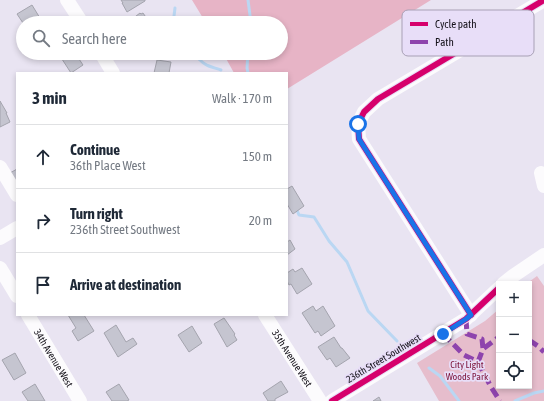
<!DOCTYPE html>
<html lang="en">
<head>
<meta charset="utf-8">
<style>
  body { margin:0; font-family:"Asap Condensed",sans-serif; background:#f2f2f3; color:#1f2937 }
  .controls { position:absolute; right:12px; bottom:12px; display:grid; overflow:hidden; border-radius:0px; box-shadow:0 2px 6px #0003 }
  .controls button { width:36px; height:36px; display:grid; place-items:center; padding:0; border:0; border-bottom:1px solid #e0e1e3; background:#fff; color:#1f2937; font:20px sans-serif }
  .stop { position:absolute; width:12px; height:12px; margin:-9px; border:3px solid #1a73e8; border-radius:50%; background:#fff }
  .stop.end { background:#1a73e8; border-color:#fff; box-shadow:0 1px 4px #0008 }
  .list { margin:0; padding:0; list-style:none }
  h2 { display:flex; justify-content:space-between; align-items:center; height:52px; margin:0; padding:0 16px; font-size:17px }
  h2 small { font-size:13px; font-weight:400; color:#747a83 }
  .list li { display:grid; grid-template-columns:26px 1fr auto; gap:12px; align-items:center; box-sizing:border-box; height:64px; padding:0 16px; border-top:1px solid #e0e1e3 }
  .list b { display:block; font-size:15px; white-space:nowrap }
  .list p { margin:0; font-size:13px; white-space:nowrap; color:#747a83 }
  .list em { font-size:13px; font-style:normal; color:#747a83 }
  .icon { flex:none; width:22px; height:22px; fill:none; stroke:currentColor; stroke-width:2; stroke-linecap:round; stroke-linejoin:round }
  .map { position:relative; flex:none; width:544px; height:401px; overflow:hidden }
  .search { position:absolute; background:#fff; box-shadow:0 2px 6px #0003; left:16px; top:16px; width:272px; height:44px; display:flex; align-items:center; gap:10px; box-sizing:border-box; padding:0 14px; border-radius:22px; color:#747a83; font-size:15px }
  .panel { position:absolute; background:#fff; box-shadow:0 2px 6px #0003; left:16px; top:72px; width:272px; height:244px; border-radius:0px }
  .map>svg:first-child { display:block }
  .green { fill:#e6bdcc }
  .forest { fill:#e7b4c6 }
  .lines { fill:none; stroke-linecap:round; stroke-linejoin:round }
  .stream { stroke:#bad7f3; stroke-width:3 }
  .building { fill:#c5c5d0; stroke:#a4a4ae }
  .minor { stroke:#fcfbfd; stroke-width:14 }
  .quiet { stroke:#8e44ad; stroke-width:5; stroke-dasharray:10 5; stroke-linecap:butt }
  .cycleway-casing { stroke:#e8def8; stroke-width:8 }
  .cycleway { stroke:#d6006c; stroke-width:6 }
  .route { stroke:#1a73e8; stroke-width:5 }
  .labels { text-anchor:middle; stroke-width:3.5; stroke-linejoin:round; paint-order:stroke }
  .street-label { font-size:10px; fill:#131018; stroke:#e8def8 }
  .park-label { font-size:10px; fill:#7d143b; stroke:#e8def8 }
  .key { fill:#e8def8; stroke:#a8a0b5; stroke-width:1 }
  .key-label { font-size:11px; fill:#131018 }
</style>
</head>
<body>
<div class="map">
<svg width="544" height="401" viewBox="0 0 544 401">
  <rect width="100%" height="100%" fill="#e9e4f2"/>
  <polygon class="green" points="537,276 544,286 544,401 439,401 417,363 485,321 499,309 499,386 529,386 529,284 526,284"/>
  <polygon class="forest" points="192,0 431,0 287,89 287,73 234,73 223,53 281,53 281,23 206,23"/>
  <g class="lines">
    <g class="stream">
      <polyline points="248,0 251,23"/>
      <polyline points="174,23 174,16 175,8"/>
      <path d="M194,53L195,56C199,58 201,62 205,64C209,67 216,68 221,70"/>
      <polyline points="248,73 247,68 248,53"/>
      <polyline points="296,208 299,215 314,217 329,241 347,262 368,311 397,341"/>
      <polyline points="429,368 440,376 459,401"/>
      <polyline points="515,401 534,393 544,391"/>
    </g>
  </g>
  <g class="building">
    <polygon points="121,0 145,0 145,1 127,12 122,3 123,3"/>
    <polygon points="32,5 43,23 23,23 17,14"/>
    <polygon points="140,13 141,14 143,13 150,23 127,23"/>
    <polygon points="62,53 75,53 83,65 71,73 60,56 62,54"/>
    <polygon points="157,60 171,62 169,73 154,73"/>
    <polygon points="0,101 7,113 6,113 10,122 0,127"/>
    <polygon points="17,169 17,183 10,173"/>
    <polygon points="292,186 304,206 293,214 287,204 287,189"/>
    <polygon points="290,240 295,249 287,255 287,242"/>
    <polygon points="302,268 312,284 297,294 291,284 289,285 287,281 287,273 293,269 295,272"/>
    <polygon points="313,306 316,311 323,306 335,326 321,336 318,331 315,333 302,313"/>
    <polygon points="68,315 84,315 94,331 78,341 72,331 76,328"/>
    <polygon points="224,318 235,334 234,335 237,340 227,347 214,324"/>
    <polygon points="116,325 126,342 133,338 137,344 118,357 104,333"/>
    <polygon points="192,326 202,343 189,352 178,335"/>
    <polygon points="334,337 341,348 342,348 350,358 336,367 330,358 327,360 318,347"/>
    <polygon points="15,353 26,373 14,380 2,360"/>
    <polygon points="281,381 288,392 275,399 275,401 268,401 263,393"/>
    <polygon points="35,384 45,401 28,401 22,392"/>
    <polygon points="119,384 129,400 127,401 112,401 106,392"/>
    <polygon points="379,397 381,401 373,401"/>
  </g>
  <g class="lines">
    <g class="minor">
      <polyline points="67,0 82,23"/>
      <polyline points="101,53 113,73"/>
      <polyline points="0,167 17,195"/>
      <polyline points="541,173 544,186"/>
      <polyline points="0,238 17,228"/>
      <polyline points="0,268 17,296"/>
      <polyline points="503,284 513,276 544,255"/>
      <path id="s1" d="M28,315L80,401"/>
      <path id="s2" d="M265,315L320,401"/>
      <polyline points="471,315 359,139 358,124 364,112 378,99 544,0"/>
      <polyline points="332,401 466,319 499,288"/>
    </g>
    <g class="quiet">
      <polyline points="466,319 467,334 482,339 483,349"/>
      <polyline points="443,334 464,355 478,362 491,387 500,401"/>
      <polyline points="529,340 538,346 544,352"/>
      <polyline points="478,362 483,349 499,337"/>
    </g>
    <g class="cycleway-casing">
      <g id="cycleway">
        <polyline points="471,315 359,139 358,124 364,112 378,99 544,0"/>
        <polyline points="332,401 466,319 499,288"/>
      </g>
    </g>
    <use href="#cycleway" class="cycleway"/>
  </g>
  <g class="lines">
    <polyline class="route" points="358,124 359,139 471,315 466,319 443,334"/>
  </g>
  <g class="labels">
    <g class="street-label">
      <text dy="4" stroke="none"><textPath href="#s1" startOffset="50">34th Avenue West</textPath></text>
      <text dy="4" stroke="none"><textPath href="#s2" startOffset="51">35th Avenue West</textPath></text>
      <text transform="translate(383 358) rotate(-31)" y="4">236th Street Southwest</text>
    </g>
    <g class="park-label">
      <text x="467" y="368">City Light<tspan x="467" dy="12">Woods Park</tspan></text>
    </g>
  </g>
  <rect x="402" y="10" width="132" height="46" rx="6" class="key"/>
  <rect x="410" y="22" width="18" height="4" fill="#d6006c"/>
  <rect x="410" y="40" width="18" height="4" fill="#8e44ad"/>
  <g class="key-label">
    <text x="435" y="28">Cycle path</text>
    <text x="435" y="46">Path</text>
  </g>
</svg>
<div class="controls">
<button>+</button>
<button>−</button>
<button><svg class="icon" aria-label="locate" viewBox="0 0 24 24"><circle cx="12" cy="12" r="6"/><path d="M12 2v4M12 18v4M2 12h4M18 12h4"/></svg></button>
</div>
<div class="stop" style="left:358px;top:124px"></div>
<div class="stop end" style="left:443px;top:334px"></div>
<div class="search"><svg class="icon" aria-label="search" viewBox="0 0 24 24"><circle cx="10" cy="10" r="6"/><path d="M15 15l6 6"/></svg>Search here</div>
<section class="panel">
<h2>3 min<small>Walk · 170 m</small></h2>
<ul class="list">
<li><svg class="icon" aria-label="ahead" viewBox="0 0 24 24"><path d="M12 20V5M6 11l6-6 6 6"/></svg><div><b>Continue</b><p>36th Place West</p></div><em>150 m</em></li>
<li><svg class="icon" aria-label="right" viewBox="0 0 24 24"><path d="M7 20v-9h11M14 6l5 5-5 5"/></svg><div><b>Turn right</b><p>236th Street Southwest</p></div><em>20 m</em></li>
<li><svg class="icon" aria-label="arrive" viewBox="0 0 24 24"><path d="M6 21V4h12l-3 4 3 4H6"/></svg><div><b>Arrive at destination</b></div></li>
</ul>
</section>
</div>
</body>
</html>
